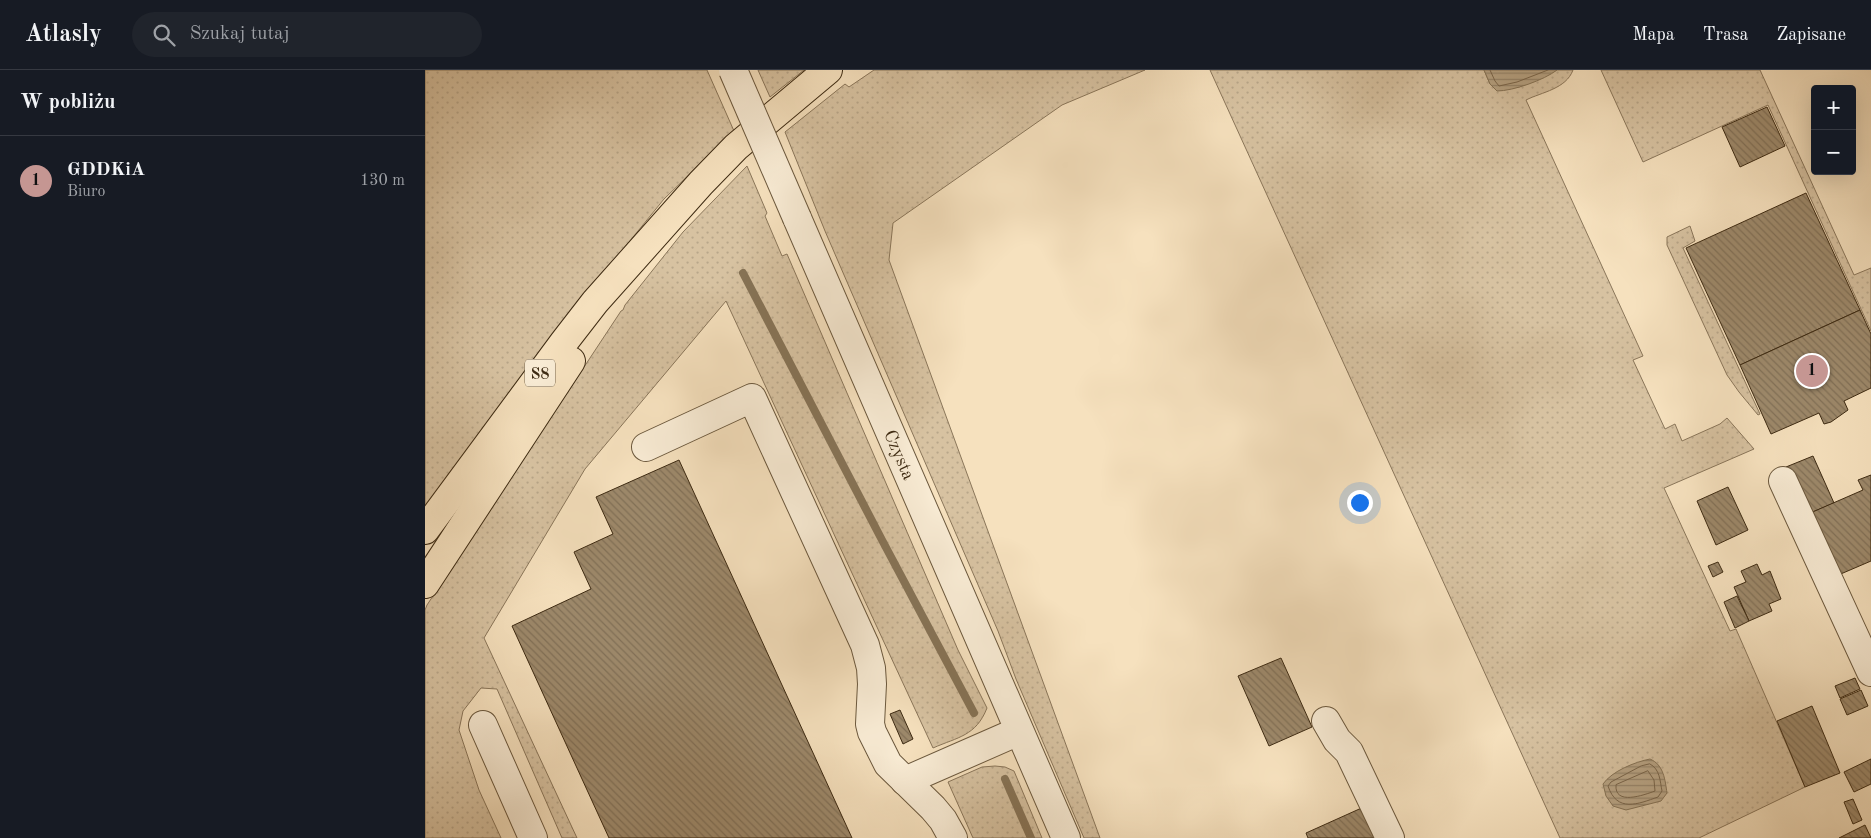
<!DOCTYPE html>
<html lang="pl">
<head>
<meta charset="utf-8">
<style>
  body { margin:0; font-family:"Old Standard TT",serif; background:#20242c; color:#f1f3f6 }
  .controls { position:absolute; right:15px; top:15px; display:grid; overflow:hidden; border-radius:5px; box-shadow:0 5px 20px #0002 }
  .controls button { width:45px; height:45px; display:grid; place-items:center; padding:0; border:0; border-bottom:1px solid #363941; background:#171b24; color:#f1f3f6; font:25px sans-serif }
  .you { position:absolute; left:934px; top:432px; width:18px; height:18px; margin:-12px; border:4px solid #fff; border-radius:50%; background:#1a73e8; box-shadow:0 0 0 8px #1a73e833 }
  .badge { display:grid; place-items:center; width:32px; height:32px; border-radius:50%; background:#c59692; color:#111; font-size:16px; font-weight:700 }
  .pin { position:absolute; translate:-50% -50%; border:2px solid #fff; box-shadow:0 1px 5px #0006 }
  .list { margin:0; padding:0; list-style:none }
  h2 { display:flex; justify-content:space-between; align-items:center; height:65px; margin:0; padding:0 20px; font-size:21px }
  h2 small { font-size:16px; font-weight:400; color:#9ea1a6 }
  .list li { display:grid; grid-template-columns:32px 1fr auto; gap:15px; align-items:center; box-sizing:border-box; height:90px; padding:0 20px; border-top:1px solid #363941 }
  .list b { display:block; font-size:19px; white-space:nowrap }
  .list p { margin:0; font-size:16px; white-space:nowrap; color:#9ea1a6 }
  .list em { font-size:16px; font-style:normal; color:#9ea1a6 }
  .icon { flex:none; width:28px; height:28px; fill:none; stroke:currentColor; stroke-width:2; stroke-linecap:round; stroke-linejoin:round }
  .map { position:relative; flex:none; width:1446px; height:768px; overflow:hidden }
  header { display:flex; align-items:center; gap:30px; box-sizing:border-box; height:70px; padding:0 25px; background:#171b24; border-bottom:1px solid #363941 }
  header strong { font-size:24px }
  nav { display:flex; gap:28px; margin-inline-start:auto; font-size:18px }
  .search { width:350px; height:45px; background:#20242c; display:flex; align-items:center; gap:12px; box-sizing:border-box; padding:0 18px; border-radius:28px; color:#9ea1a6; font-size:19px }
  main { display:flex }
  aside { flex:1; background:#171b24 }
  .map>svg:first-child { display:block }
  .grass { fill:url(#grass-dots); stroke:#8a765a }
  .water { fill:url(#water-rules); stroke:#867356 }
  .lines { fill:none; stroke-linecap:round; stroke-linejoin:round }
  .shore { stroke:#7a664b; stroke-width:1 }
  .stream { stroke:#867356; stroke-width:8 }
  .building { fill:url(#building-back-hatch); stroke:#3d2a12 }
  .minor-casing { stroke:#6b583d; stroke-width:30 }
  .highway-casing { stroke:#3d2a12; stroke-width:30 }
  .minor { stroke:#f9ecd5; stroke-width:28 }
  .highway { stroke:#f6e1be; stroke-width:28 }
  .minor-bridge-casing { stroke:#6b583d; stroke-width:30; stroke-linecap:butt }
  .minor-bridge { stroke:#f9ecd5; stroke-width:28 }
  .labels { text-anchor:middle; stroke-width:5; stroke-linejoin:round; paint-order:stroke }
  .shield { fill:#f9ecd5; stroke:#75644c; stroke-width:1 }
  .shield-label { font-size:16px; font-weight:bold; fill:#3d2a12 }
  .street-label { font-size:18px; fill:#3d2a12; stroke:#f9ecd5 }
</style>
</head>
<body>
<header>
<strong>Atlasly</strong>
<div class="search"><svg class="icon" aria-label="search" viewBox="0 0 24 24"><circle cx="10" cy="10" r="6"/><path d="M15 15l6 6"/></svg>Szukaj tutaj</div>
<nav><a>Mapa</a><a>Trasa</a><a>Zapisane</a></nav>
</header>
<main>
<aside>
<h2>W pobliżu<small></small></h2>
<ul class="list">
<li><span class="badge">1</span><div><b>GDDKiA</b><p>Biuro</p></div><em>130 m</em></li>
</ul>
</aside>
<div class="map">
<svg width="1446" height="768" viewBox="0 0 1446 768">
  <defs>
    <pattern id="grass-dots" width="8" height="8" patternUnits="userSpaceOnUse" patternTransform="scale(1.25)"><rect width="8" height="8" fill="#d7c2a1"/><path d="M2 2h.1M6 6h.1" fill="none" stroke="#b9a78a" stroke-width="1.8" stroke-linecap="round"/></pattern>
    <pattern id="water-rules" width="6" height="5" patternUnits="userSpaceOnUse" patternTransform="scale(1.25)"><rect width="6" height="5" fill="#b7a384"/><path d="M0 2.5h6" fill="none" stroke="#96856b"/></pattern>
    <pattern id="building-back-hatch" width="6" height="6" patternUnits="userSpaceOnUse" patternTransform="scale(1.25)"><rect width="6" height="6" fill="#9d896b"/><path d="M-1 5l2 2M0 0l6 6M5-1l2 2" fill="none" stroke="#817057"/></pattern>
  </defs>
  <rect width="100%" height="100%" fill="#f6e1be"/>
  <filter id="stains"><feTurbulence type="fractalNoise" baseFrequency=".004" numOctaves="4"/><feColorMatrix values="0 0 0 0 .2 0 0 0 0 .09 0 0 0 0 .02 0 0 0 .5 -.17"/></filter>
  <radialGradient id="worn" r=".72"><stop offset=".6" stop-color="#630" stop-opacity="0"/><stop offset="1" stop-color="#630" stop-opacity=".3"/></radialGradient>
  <g class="grass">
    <polygon points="0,0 282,0 309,61 239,129 191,188 0,441"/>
    <polygon points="333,0 379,0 345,27"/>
    <polygon points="449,0 720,0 637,35 468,153 464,190 675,768 659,768 591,609 573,561 400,161 360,62 420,14 424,17"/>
    <path d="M785,0H1059L1065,14L1094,17L1132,0H1148C1141,19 1117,22 1101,30L1218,286L1208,290L1240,359L1250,354L1257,371L1295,354L1302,348L1329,379L1239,418L1305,561L1311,559L1380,717L1274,768H1135Z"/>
    <polygon points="1176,0 1335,0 1429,205 1446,198 1446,261 1343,35 1218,92"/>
    <path d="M322,96L342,143L340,146L357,186L362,184L533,580L562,638C551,666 533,667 508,678L301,231L160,399L59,568L152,768H137L72,619L56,618L38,641L34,660L54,720L76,768H0V540L2,535L196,241L198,240L200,235L258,162Z"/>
    <polygon points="1265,156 1270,171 1258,178 1335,344 1333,345 1314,322 1302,305 1242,175 1242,167"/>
    <polygon points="570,696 580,697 589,701 617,768 548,768 523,712 557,697"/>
  </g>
  <g class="water">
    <path d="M1059,0H1132C1119,10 1088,21 1072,21L1065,14Z"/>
    <path d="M1225,689C1239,695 1240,710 1242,723L1236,731L1201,740L1188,736L1181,726L1178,714C1187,701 1210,692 1225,689Z"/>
  </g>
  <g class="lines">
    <g class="shore">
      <polyline points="1065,0 1070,11 1074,16 1092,12 1123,0"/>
      <path d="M1225,694C1235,699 1235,711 1237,721L1233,727C1213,734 1192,743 1183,716L1186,712L1216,696Z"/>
      <path d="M1223,701L1229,710L1230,721C1219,725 1189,736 1191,715Z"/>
    </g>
    <g class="stream">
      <polyline points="318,203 457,470 549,643"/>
      <polyline points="580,709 606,768"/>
    </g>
  </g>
  <g class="building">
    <polygon points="1342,37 1360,76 1315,97 1297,57"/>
    <polygon points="1381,123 1435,240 1315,295 1261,178"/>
    <polygon points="1435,240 1446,264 1446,318 1419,331 1423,340 1406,352 1399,354 1394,343 1346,364 1315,295"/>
    <polygon points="1388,386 1409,433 1383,444 1361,397"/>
    <polygon points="254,390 427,768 184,768 87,556 166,519 149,482 188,464 171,427"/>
    <polygon points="1446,405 1446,491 1411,506 1383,444 1438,420 1433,410"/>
    <polygon points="1303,417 1323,460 1291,475 1272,431"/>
    <polygon points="1293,492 1298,502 1288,507 1283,496"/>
    <polygon points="1332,494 1337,505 1345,501 1356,529 1344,534 1347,541 1324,551 1309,517 1321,512 1316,501"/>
    <polygon points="1312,526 1324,551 1310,558 1299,532"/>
    <polygon points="856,588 887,657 844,676 813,606"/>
    <polygon points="1430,608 1435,619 1415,628 1410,616"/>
    <polygon points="1436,620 1443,636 1422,645 1415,629"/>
    <polygon points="1387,636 1415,703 1380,717 1352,651"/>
    <polygon points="475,640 488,669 478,674 465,644"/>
    <polygon points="1446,689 1446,714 1429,722 1419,702"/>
    <polygon points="1428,729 1437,750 1428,754 1419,732"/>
    <polygon points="941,736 956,768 883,768 881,763"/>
    <polygon points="1440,755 1446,768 1414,768"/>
  </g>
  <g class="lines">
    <g class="minor-casing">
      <g id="minor">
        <path id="s1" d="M372,148L641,768"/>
        <polyline points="221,377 327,328 440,575 446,598 447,614 445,654 447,662 463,694 508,738 518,750 528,768"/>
        <polyline points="1358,411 1446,602"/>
        <polyline points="901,651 912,670 924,682 965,768"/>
        <polyline points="58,655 108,768"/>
        <polyline points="480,711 594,661"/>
      </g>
    </g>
    <g class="highway-casing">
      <g id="highway">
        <polyline points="0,460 139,272 170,232 276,113 311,77 403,0"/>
        <polyline points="0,514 146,291"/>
      </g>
    </g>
    <use href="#minor" class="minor"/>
    <use href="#highway" class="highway"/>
    <g class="minor-bridge-casing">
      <polyline id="minor-bridge" points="308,0 372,148"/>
    </g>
    <use href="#minor-bridge" class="minor-bridge"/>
  </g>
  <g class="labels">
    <rect class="shield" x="100" y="289.5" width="30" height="27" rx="4"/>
    <g class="shield-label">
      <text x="115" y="309">S8</text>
    </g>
    <g class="street-label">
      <text dy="6" stroke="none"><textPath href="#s1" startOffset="258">Czysta</textPath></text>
    </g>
  </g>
  <rect width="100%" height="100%" filter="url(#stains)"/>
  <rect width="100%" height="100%" fill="url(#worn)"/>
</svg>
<div class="controls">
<button>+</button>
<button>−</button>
</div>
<div class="you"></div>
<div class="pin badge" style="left:1387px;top:301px">1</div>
</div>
</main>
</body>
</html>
